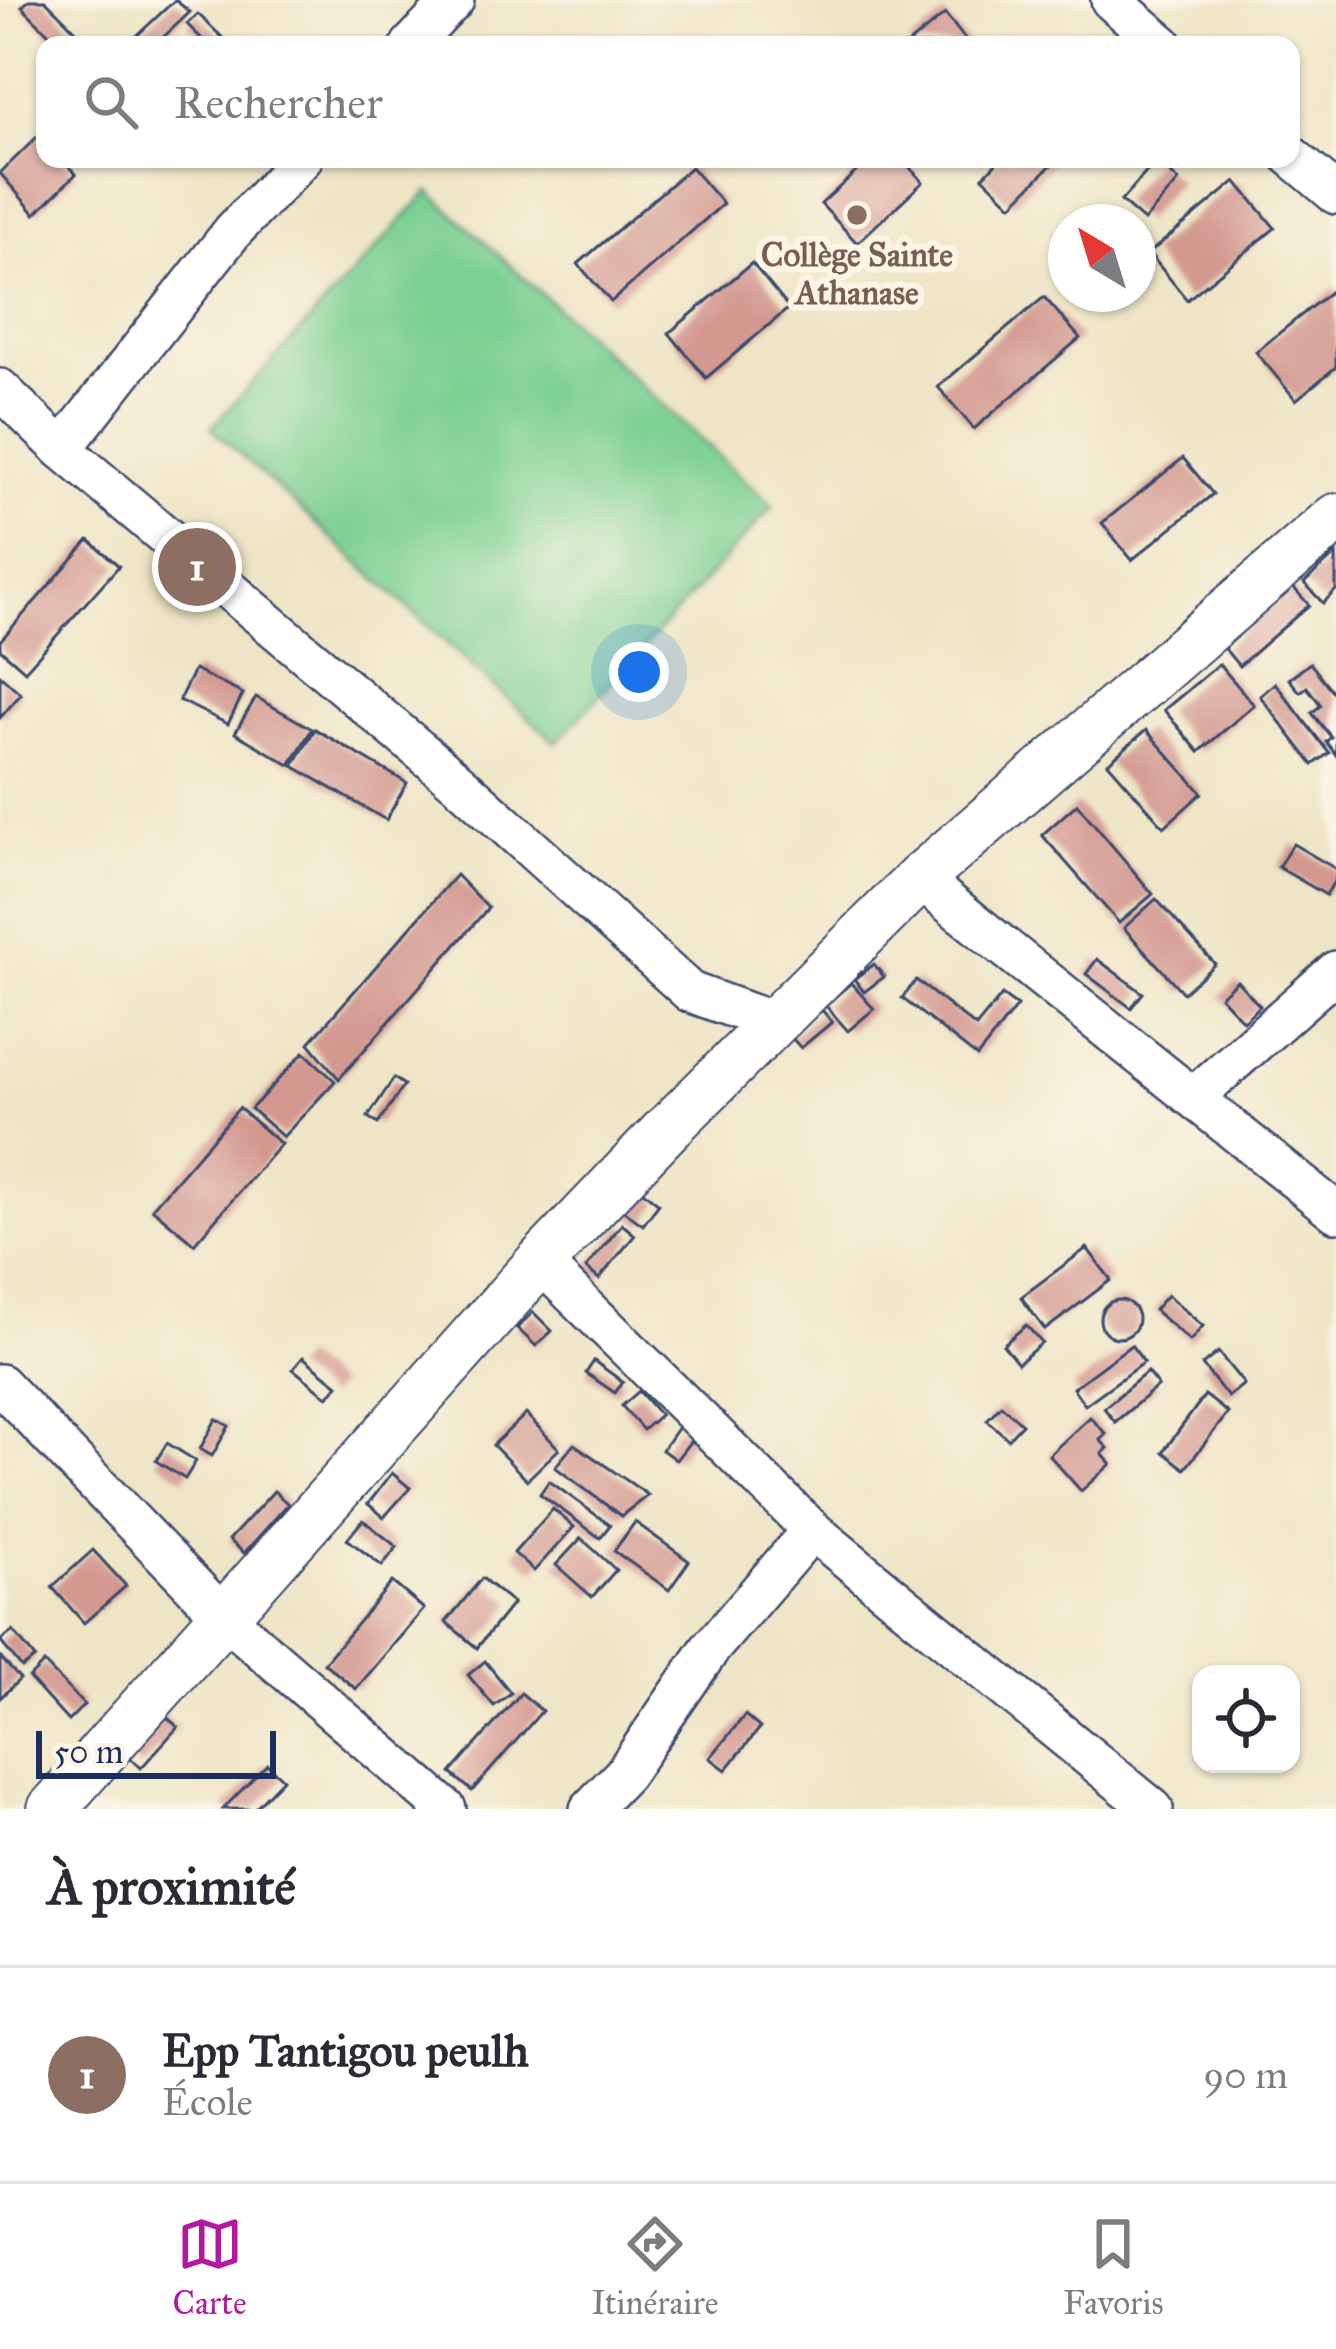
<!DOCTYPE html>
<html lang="fr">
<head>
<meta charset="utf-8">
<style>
  body { margin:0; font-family:"IM FELL Great Primer",serif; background:#f7f7f7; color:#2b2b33 }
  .controls { position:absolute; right:36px; bottom:36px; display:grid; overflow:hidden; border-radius:24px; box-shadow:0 3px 9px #0004 }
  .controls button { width:108px; height:108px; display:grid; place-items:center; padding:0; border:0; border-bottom:3px solid #e1e1e2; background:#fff; color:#2b2b33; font:60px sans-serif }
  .compass { position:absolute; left:1048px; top:204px; width:108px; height:108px; border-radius:50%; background:#fff; box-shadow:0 3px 9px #0004; rotate:322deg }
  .scale { position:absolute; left:36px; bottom:30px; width:240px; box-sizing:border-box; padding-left:12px; border:6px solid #1b2f5e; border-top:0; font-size:33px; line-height:42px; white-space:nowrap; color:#1b2f5e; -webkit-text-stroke:9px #fcf5e5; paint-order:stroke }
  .you { position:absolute; left:639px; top:672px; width:42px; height:42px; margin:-30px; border:9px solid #fff; border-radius:50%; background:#1a73e8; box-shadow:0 0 0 18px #1a73e833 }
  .badge { display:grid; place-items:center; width:78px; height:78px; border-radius:50%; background:#b5179e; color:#fff; font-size:39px; font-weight:700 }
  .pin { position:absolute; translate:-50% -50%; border:6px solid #fff; box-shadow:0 3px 12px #0006 }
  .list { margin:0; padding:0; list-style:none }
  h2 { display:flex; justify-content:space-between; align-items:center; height:156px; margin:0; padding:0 48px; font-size:51px }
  h2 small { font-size:39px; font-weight:400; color:#7c7c81 }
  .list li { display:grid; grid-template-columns:78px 1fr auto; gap:36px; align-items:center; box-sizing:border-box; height:216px; padding:0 48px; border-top:3px solid #e1e1e2 }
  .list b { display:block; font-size:45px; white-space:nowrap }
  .list p { margin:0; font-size:39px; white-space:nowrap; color:#7c7c81 }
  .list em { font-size:39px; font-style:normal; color:#7c7c81 }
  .icon { flex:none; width:66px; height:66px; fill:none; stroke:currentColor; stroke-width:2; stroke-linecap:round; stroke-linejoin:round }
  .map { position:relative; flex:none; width:1336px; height:1809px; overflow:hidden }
  .search { position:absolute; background:#fff; box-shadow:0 3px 9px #0004; left:36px; right:36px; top:36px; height:132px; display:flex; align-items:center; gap:30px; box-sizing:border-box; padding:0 42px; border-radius:24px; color:#7c7c81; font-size:45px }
  .sheet { height:372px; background:#fff }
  nav { display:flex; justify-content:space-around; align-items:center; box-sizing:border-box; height:168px; border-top:3px solid #e1e1e2; background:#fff; font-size:33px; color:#7c7c81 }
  nav a { display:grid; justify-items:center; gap:6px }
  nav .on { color:#b5179e }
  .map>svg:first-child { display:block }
  .green { fill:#7bd093; stroke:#4b8078; stroke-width:3 }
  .building { fill:#d39991 }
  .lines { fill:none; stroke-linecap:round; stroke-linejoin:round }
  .minor-casing { stroke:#3b4a6e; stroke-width:44 }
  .major-casing { stroke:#3b4a6e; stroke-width:52 }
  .minor { stroke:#fff; stroke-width:39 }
  .major { stroke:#fff; stroke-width:48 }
  .education-dot { fill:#8d6e63; stroke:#fcf5e5; stroke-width:4.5 }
  .labels { text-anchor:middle; stroke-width:12; stroke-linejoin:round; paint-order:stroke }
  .education-label { font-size:33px; font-weight:bold; fill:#785e54; stroke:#fcf5e5 }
</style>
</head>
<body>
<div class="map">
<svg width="1336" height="1809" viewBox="0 0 1336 1809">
  <rect width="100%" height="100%" fill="#fcf5e5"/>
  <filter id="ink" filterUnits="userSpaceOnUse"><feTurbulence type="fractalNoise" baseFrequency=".00833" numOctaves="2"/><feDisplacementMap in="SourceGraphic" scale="24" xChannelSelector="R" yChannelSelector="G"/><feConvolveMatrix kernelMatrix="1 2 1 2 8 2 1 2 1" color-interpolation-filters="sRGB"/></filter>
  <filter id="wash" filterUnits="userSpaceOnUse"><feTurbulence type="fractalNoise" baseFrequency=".004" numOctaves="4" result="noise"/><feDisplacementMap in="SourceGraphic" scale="48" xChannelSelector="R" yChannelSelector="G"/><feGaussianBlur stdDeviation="2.7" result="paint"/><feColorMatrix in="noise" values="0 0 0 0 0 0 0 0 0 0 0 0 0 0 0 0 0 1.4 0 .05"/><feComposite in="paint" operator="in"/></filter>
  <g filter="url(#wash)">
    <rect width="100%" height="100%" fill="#eee5c6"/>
    <polygon class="green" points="429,191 773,506 556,743 211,428"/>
    <g id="blocks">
      <g class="building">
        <polygon points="29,0 45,0 90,45 60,45 22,7"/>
        <polygon points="175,0 190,12 155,45 127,45"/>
        <polygon points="198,14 227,42 225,45 208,45 187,24"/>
        <polygon points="945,14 970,45 907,45"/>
        <polygon points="39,135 45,141 45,159 62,159 76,174 35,214 0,173"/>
        <polygon points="870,159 902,159 923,182 857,243 821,204"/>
        <polygon points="1000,159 1057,159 1012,205 983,177"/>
        <polygon points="1156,161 1179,181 1144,221 1121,201"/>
        <polygon points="691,167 723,204 611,302 578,264"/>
        <polygon points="1236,181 1275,228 1187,300 1149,253"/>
        <polygon points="752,263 789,308 706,378 669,333"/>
        <polygon points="1336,287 1336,367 1296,400 1256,352"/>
        <polygon points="1044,297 1080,338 974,429 938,387"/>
        <polygon points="1183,458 1213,494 1132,560 1102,523"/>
        <polygon points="89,540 119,566 25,671 0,649 0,641"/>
        <polygon points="1336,554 1336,590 1323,603 1304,583"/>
        <polygon points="1293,587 1309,605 1239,666 1224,648"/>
        <polygon points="1310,663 1336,696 1336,755 1326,742 1331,737 1312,713 1321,705 1307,687 1300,692 1289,679"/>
        <polygon points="1219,664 1254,705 1199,752 1164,710"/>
        <polygon points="194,670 243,694 228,724 179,700"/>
        <polygon points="0,675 21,694 0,718"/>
        <polygon points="1275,683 1329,753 1313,765 1260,696"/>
        <polygon points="256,697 312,729 290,765 235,733"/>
        <polygon points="315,729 407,783 386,820 293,766"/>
        <polygon points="1146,730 1202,793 1164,827 1108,763"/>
        <polygon points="1077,804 1153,894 1119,923 1042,835"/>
        <polygon points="1293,844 1336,869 1336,878 1326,895 1278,867"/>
        <polygon points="456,875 488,908 339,1079 309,1043"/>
        <polygon points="1156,899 1215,964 1183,993 1124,928"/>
        <polygon points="1097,959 1143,993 1131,1008 1086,974"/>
        <polygon points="874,964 884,977 864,992 854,979"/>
        <polygon points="916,980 976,1027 1002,995 1017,1006 977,1057 902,998"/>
        <polygon points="1237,981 1260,1006 1243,1021 1220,996"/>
        <polygon points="851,983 874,1009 848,1031 825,1005"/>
        <polygon points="822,1010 832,1022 801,1048 791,1037"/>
        <polygon points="304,1052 335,1081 283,1137 251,1109"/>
        <polygon points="394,1078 404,1085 378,1124 368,1117"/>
        <polygon points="239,1108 281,1144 194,1244 152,1208"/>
        <polygon points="638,1187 659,1204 643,1225 621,1209"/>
        <polygon points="622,1224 635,1235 599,1279 586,1268"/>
        <polygon points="1087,1248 1111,1280 1045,1330 1021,1297"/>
        <polygon points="1167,1295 1203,1326 1190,1341 1154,1310"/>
        <circle cx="1119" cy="1319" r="19"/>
        <polygon points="533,1312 552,1331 536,1346 517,1328"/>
        <polygon points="1026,1325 1042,1343 1018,1363 1003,1345"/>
        <polygon points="1131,1345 1144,1362 1085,1405 1073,1388"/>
        <polygon points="1218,1352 1244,1384 1228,1397 1202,1365"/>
        <polygon points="303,1357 338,1385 328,1397 293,1369"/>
        <polygon points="594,1361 623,1382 615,1393 586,1373"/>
        <polygon points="1147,1372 1158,1386 1115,1422 1104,1408"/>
        <polygon points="639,1391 660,1415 643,1430 622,1406"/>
        <polygon points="1205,1395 1228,1413 1185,1469 1163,1452"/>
        <polygon points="1001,1405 1022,1424 1008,1439 987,1420"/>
        <polygon points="526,1414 559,1449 527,1480 493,1445"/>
        <polygon points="1090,1417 1106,1434 1100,1440 1108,1448 1102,1454 1111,1464 1081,1491 1049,1455"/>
        <polygon points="216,1419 229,1426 212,1456 200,1449"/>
        <polygon points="678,1427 693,1438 676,1460 662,1450"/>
        <polygon points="167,1443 196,1461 185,1479 156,1461"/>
        <polygon points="574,1444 648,1495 621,1516 555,1467"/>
        <polygon points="392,1473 410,1488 384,1517 368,1504"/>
        <polygon points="549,1481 610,1525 600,1538 540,1494"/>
        <polygon points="274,1491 288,1504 244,1553 229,1540"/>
        <polygon points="553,1509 574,1527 534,1571 514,1553"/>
        <polygon points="363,1520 397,1547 382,1566 347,1539"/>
        <polygon points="635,1522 689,1561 669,1590 614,1551"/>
        <polygon points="581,1538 616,1570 592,1597 556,1565"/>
        <polygon points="93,1550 126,1586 84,1623 52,1587"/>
        <polygon points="482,1578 513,1603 477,1648 446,1622"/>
        <polygon points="392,1582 424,1609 356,1689 324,1663"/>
        <polygon points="13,1631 35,1658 22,1668 0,1641"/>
        <polygon points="0,1657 20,1679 0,1698"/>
        <polygon points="485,1661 511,1693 494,1706 468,1675"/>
        <polygon points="44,1663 84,1705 68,1721 29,1678"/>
        <polygon points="521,1693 542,1711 472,1791 451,1773"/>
        <polygon points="163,1714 178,1727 141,1768 126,1755"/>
        <polygon points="745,1715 760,1728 726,1770 710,1758"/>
        <polygon points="267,1764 283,1779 254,1809 223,1809"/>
      </g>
    </g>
  </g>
  <g filter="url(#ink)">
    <use href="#blocks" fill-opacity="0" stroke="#3b4a6e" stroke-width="3"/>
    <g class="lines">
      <g class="minor-casing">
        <g id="minor">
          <polyline points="1111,0 1163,45"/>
          <polyline points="411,45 454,0"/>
          <polyline points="1291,156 1336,194"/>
          <polyline points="0,389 62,449 460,784 690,992 776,1023"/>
          <polyline points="62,449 233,231 302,159"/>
          <polyline points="919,879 1336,1212"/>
          <polyline points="1194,1097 1336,971"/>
          <polyline points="540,1262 812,1530 1153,1809"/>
          <polyline points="0,1384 223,1616 446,1809"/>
          <polyline points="590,1809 624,1774 710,1649 812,1530"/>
        </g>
      </g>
      <g class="major-casing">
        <polyline id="major" points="52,1809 540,1262 664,1132 919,879 1336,518"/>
      </g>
      <use href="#minor" class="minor"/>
      <use href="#major" class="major"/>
    </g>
  </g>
  <circle class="education-dot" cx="857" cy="215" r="12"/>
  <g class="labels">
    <g class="education-label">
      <text x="857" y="266">Collège Sainte<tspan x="857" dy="38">Athanase</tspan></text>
    </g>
  </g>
</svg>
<div class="controls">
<button><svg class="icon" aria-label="locate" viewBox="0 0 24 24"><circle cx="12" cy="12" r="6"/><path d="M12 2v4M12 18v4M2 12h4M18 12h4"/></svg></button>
</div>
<svg class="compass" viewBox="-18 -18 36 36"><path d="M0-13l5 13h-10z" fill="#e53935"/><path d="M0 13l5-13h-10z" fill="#7c7c81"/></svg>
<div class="scale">50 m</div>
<div class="you"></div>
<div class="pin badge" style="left:197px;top:567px;background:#8d6e63">1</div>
<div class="search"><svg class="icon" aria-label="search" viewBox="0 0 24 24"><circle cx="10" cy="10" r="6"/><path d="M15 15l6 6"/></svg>Rechercher</div>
</div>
<section class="sheet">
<h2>À proximité<small></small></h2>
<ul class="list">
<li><span class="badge" style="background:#8d6e63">1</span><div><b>Epp Tantigou peulh</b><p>École</p></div><em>90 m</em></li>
</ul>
</section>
<nav>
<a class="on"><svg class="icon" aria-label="map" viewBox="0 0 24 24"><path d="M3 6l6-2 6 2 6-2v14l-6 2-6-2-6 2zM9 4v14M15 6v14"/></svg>Carte</a>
<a><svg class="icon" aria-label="directions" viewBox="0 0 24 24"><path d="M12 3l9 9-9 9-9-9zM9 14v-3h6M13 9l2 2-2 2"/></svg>Itinéraire</a>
<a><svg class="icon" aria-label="saved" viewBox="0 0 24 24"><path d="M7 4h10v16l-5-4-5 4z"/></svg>Favoris</a>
</nav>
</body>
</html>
